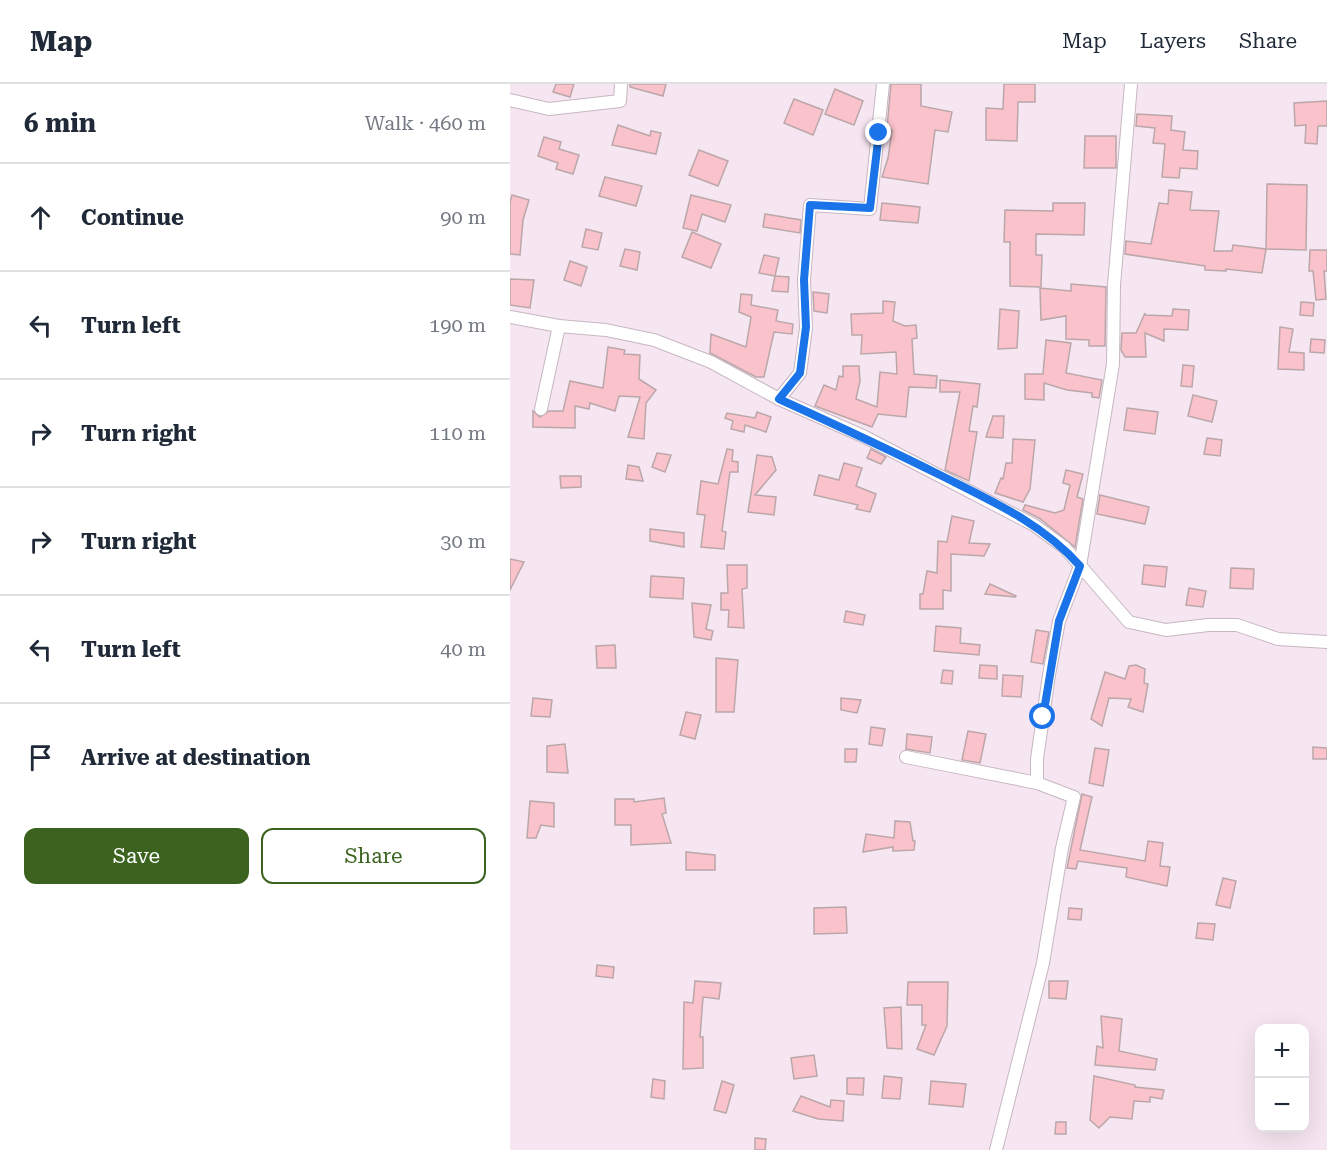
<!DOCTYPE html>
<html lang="en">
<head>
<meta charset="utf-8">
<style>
  body { margin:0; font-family:"Roboto Serif",serif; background:#f2f2f3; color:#1f2937 }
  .controls { position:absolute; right:18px; bottom:18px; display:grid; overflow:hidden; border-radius:12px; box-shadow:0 6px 24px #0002 }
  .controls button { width:54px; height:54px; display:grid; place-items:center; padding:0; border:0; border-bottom:2px solid #e0e1e3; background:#fff; color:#1f2937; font:30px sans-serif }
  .stop { position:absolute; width:18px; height:18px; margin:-14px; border:4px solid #1a73e8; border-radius:50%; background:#fff }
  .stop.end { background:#1a73e8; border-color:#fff; box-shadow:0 2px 6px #0008 }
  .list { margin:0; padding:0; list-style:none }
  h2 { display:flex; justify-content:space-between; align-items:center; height:78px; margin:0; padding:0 24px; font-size:26px }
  h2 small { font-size:20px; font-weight:400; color:#747a83 }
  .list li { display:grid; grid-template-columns:39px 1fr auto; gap:18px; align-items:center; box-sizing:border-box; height:108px; padding:0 24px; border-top:2px solid #e0e1e3 }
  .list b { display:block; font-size:22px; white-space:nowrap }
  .list em { font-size:20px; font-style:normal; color:#747a83 }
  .actions { display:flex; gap:12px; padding:18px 24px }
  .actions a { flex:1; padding:14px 0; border:2px solid #3b631f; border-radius:12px; text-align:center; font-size:21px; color:#3b631f }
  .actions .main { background:#3b631f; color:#fff }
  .icon { flex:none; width:33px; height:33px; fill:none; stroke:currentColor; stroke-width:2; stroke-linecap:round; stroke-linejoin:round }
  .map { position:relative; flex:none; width:817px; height:1066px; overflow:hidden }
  header { display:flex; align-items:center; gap:36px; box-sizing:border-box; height:84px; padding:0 30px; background:#fff; border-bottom:2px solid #e0e1e3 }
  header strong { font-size:28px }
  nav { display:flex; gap:33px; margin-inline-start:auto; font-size:21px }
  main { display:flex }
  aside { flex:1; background:#fff }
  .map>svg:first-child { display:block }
  .building { fill:#fac2ca; stroke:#bba7aa; stroke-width:1.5 }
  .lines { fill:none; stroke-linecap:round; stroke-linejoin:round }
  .street-casing { stroke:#c7b7c2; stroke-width:14 }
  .street { stroke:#fff; stroke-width:12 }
  .route { stroke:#1a73e8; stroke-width:8 }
</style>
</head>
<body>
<header>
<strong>Map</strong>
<nav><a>Map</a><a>Layers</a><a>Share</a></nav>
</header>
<main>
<aside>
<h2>6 min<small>Walk · 460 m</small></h2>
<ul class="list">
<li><svg class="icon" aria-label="ahead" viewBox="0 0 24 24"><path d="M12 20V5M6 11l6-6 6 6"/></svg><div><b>Continue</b></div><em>90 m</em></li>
<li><svg class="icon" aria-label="left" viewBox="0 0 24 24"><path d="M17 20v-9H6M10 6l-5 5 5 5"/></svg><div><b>Turn left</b></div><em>190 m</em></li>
<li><svg class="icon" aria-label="right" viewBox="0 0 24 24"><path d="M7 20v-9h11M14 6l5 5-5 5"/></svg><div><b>Turn right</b></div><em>110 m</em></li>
<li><svg class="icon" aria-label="right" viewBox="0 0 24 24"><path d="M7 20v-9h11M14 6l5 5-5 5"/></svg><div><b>Turn right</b></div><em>30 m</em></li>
<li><svg class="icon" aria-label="left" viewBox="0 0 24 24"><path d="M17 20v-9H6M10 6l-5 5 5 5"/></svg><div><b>Turn left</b></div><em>40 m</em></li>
<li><svg class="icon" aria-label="arrive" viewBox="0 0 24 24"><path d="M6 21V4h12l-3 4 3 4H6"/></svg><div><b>Arrive at destination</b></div></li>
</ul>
<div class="actions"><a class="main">Save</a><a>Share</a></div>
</aside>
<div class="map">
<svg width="817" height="1066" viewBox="0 0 817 1066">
  <rect width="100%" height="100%" fill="#f6e6f1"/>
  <g class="building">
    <polygon points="46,0 64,0 60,13 43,8"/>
    <polygon points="120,0 156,0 153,12 120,3"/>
    <polygon points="381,0 411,0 411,22 442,28 438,48 425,46 418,100 372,93 378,74 382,46 377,44"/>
    <polygon points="494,0 525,0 525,18 508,18 507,57 476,56 476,24 493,25"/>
    <polygon points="325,5 353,17 344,41 315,30"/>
    <polygon points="284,15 313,26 303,51 274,39"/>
    <polygon points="817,17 817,42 808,42 807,60 795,59 796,41 785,42 784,19"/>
    <polygon points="627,30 662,32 661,46 675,48 673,66 688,67 687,85 670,84 669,94 652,93 655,60 643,59 645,44 626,42"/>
    <polygon points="108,41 140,52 141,47 151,49 146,70 102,61"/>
    <polygon points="575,52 606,52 606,84 574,84"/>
    <polygon points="34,53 51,58 49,65 69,71 63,90 46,85 48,79 28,72"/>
    <polygon points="189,66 218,77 208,102 179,91"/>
    <polygon points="95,93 132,102 126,122 89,112"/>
    <polygon points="757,100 797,101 796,166 756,165"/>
    <polygon points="659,106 682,108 680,126 709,127 704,167 722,167 723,161 756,165 752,189 716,185 716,187 695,186 695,182 615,170 616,157 641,160 649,119 658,120"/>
    <polygon points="2,111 19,116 13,136 10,171 0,170 0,118"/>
    <polygon points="181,111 221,121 215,138 192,130 187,147 173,144"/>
    <polygon points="372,119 410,123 408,139 370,136"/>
    <polygon points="543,119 575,119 574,151 526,150 526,171 532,171 531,203 500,202 500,158 494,158 495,126 543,127"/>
    <polygon points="255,130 291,136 290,149 253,143"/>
    <polygon points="76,145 92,149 88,166 72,163"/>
    <polygon points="182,148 211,160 201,184 172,173"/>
    <polygon points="115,165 130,168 127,186 110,182"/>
    <polygon points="800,166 817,166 817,187 814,187 816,215 806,216 803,187 799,187"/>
    <polygon points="254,171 269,174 265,192 279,193 278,208 262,207 265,192 249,189"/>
    <polygon points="60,177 77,183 71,202 54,196"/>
    <polygon points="0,195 24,196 20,224 0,221"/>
    <polygon points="561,200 596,203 595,262 579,262 579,256 556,255 556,232 531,236 530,204 561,207"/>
    <polygon points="303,208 319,210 317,229 304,227"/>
    <polygon points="231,210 242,211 241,221 268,226 266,237 283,240 282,250 264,248 254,293 246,293 200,269 201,250 236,263 241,233 229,228"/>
    <polygon points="373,217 385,218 383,237 395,242 406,241 407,254 402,255 404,290 427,292 426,304 399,303 396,333 368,330 362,343 305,322 314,301 326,306 329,292 333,293 333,282 349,282 350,297 346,315 367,323 370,288 387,290 386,268 351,270 352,251 342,251 341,230 373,229"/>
    <polygon points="791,218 804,219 803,232 790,231"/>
    <polygon points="490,225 509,227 507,264 488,265"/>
    <polygon points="663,225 679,226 678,246 654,245 654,257 635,249 636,273 615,273 611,266 612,249 626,249 635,229 635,231 662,232"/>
    <polygon points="770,243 783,245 779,268 794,269 794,286 768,285"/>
    <polygon points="801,255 815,256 814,269 800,268"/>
    <polygon points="536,256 561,259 556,289 592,296 589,314 582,313 582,309 557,306 534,299 534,316 515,315 515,290 533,290"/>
    <polygon points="98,263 115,266 114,270 130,271 129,295 146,306 136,319 134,355 118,353 130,313 109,312 105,327 80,319 79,325 65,322 65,344 23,343 23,327 30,333 39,327 53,327 60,297 93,304"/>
    <polygon points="673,281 684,282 682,303 671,302"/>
    <polygon points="430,296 470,300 467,323 463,322 459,347 467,348 459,397 435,386 450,308 430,308"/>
    <polygon points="683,311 707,317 702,338 678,332"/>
    <polygon points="617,324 648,328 645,350 614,346"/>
    <polygon points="247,328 261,333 256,348 235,341 234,348 221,345 223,337 215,334 217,329 245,334"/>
    <polygon points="483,332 494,332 493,354 476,353"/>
    <polygon points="697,354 712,356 710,372 694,370"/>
    <polygon points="503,355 525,356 520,405 513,418 485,409 491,394 493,395 496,379 502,379"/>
    <polygon points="217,365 223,366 222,377 228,378 228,388 220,388 212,447 216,448 214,465 191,463 195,431 187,430 191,397 208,400"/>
    <polygon points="361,365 376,373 371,380 357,374"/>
    <polygon points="147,369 161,371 155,388 142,383"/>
    <polygon points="247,371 262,373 266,386 245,411 266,413 264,431 238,428"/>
    <polygon points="334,379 352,384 346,402 366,410 360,428 346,425 348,421 304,411 309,391 329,396"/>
    <polygon points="118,381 129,383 133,397 116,395"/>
    <polygon points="556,386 573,390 567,413 573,415 565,463 529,434 513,426 515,421 545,429 554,426 560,401 553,399"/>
    <polygon points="50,392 71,392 71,403 51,404"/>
    <polygon points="590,411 639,423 635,440 587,430"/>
    <polygon points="442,432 464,437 459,459 480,460 474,472 441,470 441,507 433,506 433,525 410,525 410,510 413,510 417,487 427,489 428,457 437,458"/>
    <polygon points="140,445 174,449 174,463 140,457"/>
    <polygon points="0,475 14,478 0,506"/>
    <polygon points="217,481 237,481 237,504 232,505 234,544 218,543 219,526 211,526 211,509 218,509"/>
    <polygon points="634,481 657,483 655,503 632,500"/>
    <polygon points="721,484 744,485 743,505 720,504"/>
    <polygon points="141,492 174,494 173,515 140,513"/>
    <polygon points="480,500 506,512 505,513 475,510"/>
    <polygon points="679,504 696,507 693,523 676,521"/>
    <polygon points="182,519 201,521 196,545 203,547 201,556 184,553"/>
    <polygon points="336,527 355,531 353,541 334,538"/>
    <polygon points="426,542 451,544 450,559 470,561 469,571 424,567"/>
    <polygon points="526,546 539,548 533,580 521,578"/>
    <polygon points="105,561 106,584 87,584 86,562"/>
    <polygon points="206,574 228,576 224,628 206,628"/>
    <polygon points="470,581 487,582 487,595 469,594"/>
    <polygon points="626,581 635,585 634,599 638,600 633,628 618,623 621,615 599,614 592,642 581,635 595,588 615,595 619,582"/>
    <polygon points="433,586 443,587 442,600 431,599"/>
    <polygon points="493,591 513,592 511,613 492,612"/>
    <polygon points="23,614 42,616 40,633 21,632"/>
    <polygon points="331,614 351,616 347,629 331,626"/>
    <polygon points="176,628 191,631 185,655 170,651"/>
    <polygon points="361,643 375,645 372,662 359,660"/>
    <polygon points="458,647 476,650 470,679 452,676"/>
    <polygon points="397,650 422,653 420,669 396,665"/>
    <polygon points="55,660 58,689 37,688 37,662"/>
    <polygon points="803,663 817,664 817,675 803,675"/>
    <polygon points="585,664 599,666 593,702 579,699"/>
    <polygon points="335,665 347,665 346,678 335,678"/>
    <polygon points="572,710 582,713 570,766 635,777 638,757 653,759 650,782 660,783 657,802 616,793 617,784 568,777 566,785 557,784"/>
    <polygon points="154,714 156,729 152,730 161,759 121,761 121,741 105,741 105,715 124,715 124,718"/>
    <polygon points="20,717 44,719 44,743 31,741 26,754 17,754"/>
    <polygon points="385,737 400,738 403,757 405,757 404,766 383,767 383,763 353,768 356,750 384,754"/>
    <polygon points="176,768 205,771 205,786 176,786"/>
    <polygon points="713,794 726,797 720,824 706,821"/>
    <polygon points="336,823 337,849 304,850 304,824"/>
    <polygon points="559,824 572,825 571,836 558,835"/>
    <polygon points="688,839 705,840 703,856 686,854"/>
    <polygon points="87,881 104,883 103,894 86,892"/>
    <polygon points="185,897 211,899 209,915 193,913 190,953 193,953 193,984 173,985 174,918 183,919"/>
    <polygon points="539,897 558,897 556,915 539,914"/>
    <polygon points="398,898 438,898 437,942 424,971 407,965 416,941 412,941 412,921 397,921"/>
    <polygon points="391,923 392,965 377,964 374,924"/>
    <polygon points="591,932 612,935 609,967 647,975 645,986 585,981 587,962 593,964"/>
    <polygon points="304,971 307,992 284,995 281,974"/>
    <polygon points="374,992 392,994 390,1015 372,1014"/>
    <polygon points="584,992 625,1001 625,1003 654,1006 652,1015 640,1013 640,1018 624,1017 622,1035 600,1033 589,1044 580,1036"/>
    <polygon points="337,994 354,994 353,1011 337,1010"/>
    <polygon points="143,995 155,997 154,1015 141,1013"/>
    <polygon points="212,997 224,1001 216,1029 204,1026"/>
    <polygon points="421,997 456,1000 453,1023 419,1020"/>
    <polygon points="291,1012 320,1023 321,1016 334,1017 333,1037 308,1035 283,1027"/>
    <polygon points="546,1038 556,1038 556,1050 545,1050"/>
    <polygon points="245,1054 256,1055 255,1066 245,1066"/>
  </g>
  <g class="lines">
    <g class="street-casing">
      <g id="street">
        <polyline points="0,16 39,25 110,17 111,0"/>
        <polyline points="0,233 49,242 96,246 144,256 201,278 269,315 355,353 524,441 554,463 619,538 656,546 698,541 727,541 768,555 817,558"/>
        <polyline points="269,315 290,289 296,244 294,196 300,121 360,125 373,0"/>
        <polyline points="31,325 49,242"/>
        <polyline points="396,673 527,699"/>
        <polyline points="486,1066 533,879 552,764 564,713 527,699 527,675 539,591 549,537 570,482 603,280 604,201 621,0"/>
      </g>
    </g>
    <use href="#street" class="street"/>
  </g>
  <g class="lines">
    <path class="route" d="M369,49L360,124L300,121L294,196L296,243L290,289L269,315C324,340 378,365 432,392C482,417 533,440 570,482L549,537L533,633"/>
  </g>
</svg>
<div class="controls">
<button>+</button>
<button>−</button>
</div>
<div class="stop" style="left:533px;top:633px"></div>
<div class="stop end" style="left:369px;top:49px"></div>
</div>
</main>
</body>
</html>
